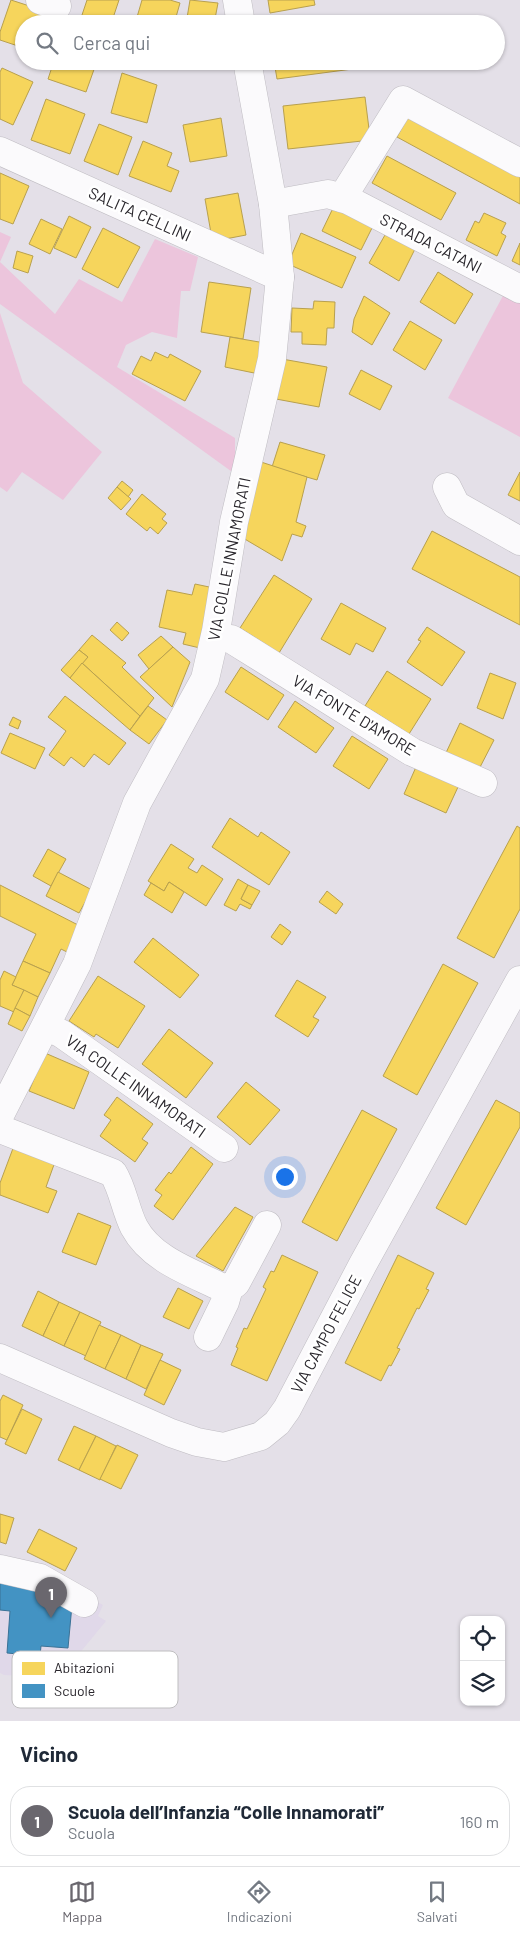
<!DOCTYPE html>
<html lang="it">
<head>
<meta charset="utf-8">
<style>
  body { margin:0; font-family:Barlow,sans-serif; background:#f2f2f3; color:#1f2937 }
  .controls { position:absolute; right:15px; bottom:15px; display:grid; overflow:hidden; border-radius:10px; box-shadow:0 1px 4px #0004 }
  .controls button { width:45px; height:45px; display:grid; place-items:center; padding:0; border:0; border-bottom:1px solid #e0e1e3; background:#fff; color:#1f2937; font:25px sans-serif }
  .you { position:absolute; left:284px; top:1176px; width:18px; height:18px; margin:-12px; border:4px solid #fff; border-radius:50%; background:#1a73e8; box-shadow:0 0 0 8px #1a73e833 }
  .badge { display:grid; place-items:center; width:32px; height:32px; border-radius:50%; background:#6a676e; color:#fff; font-size:16px; font-weight:700 }
  .pin { position:absolute; translate:-50% -41px; filter:drop-shadow(0 1px 2px #0008) }
  .pin::after { content:''; position:absolute; top:26px; width:18px; height:15px; background:inherit; clip-path:polygon(0 0,100% 0,50% 100%) }
  .list { margin:0; padding:0; list-style:none }
  h2 { display:flex; justify-content:space-between; align-items:center; height:65px; margin:0; padding:0 20px; font-size:21px }
  h2 small { font-size:16px; font-weight:400; color:#747a83 }
  .list li { display:grid; grid-template-columns:32px 1fr auto; gap:15px; align-items:center; box-sizing:border-box; height:70px; margin:0 10px 10px; padding:0 10px; border:1px solid #e0e1e3; border-radius:20px }
  .list b { display:block; font-size:19px; white-space:nowrap }
  .list p { margin:0; font-size:16px; white-space:nowrap; color:#747a83 }
  .list em { font-size:16px; font-style:normal; color:#747a83 }
  .icon { flex:none; width:28px; height:28px; fill:none; stroke:currentColor; stroke-width:2; stroke-linecap:round; stroke-linejoin:round }
  .map { position:relative; flex:none; width:520px; height:1721px; overflow:hidden }
  .search { position:absolute; background:#fff; box-shadow:0 1px 4px #0004; left:15px; right:15px; top:15px; height:55px; display:flex; align-items:center; gap:12px; box-sizing:border-box; padding:0 18px; border-radius:28px; color:#747a83; font-size:19px }
  .sheet { height:145px; background:#fff }
  nav { display:flex; justify-content:space-around; align-items:center; box-sizing:border-box; height:70px; border-top:1px solid #e0e1e3; background:#fff; font-size:14px; color:#747a83 }
  nav a { display:grid; justify-items:center; gap:2px }
  nav .on { color:#6a676e }
  .map>svg:first-child { display:block }
  .built { fill:#e0d8e9 }
  .green { fill:#ecc5dc }
  .homes { fill:#f6d55c; stroke:#b8a04e }
  .schools { fill:#4393c3; stroke:#3b7296 }
  .lines { fill:none; stroke-linecap:round; stroke-linejoin:round }
  .minor-casing { stroke:#bfbcc2; stroke-width:29 }
  .minor { stroke:#fbfafc; stroke-width:28 }
  .labels { text-anchor:middle; stroke-width:5; stroke-linejoin:round; paint-order:stroke }
  .street-label { font-size:16px; fill:#29262c; stroke:#fff }
  .key { fill:#fff; stroke:#bfbec0; stroke-width:1 }
  .key-label { font-size:14px; fill:#29262c }
</style>
</head>
<body>
<div class="map">
<svg width="520" height="1721" viewBox="0 0 520 1721">
  <rect width="100%" height="100%" fill="#e4e0e8"/>
  <polygon class="built" points="0,1560 58,1582 103,1605 98,1616 106,1621 69,1666 43,1677 4,1675 0,1673"/>
  <g class="green">
    <polygon points="0,232 11,237 0,262 55,314 79,279 122,302 155,239 198,257 190,291 181,291 177,338 152,332 126,345 117,367 235,438 235,474 0,304"/>
    <polygon points="505,292 520,300 520,437 448,398"/>
    <polygon points="0,313 23,383 102,452 63,500 22,472 7,492 0,487"/>
  </g>
  <g class="homes">
    <polygon points="11,0 51,13 48,24 24,24 24,48 0,40 0,32"/>
    <polygon points="87,0 119,0 111,24 87,24 80,21"/>
    <polygon points="142,0 170,0 180,3 174,24 135,24"/>
    <polygon points="190,0 218,3 214,24 186,24"/>
    <polygon points="268,0 314,0 315,5 270,13"/>
    <polygon points="54,61 97,61 86,92 48,79"/>
    <polygon points="274,61 359,61 360,68 277,79"/>
    <polygon points="2,68 33,82 13,125 0,119 0,72"/>
    <polygon points="122,73 157,85 147,123 111,113"/>
    <polygon points="365,97 369,129 362,141 288,149 283,106"/>
    <polygon points="46,99 85,114 70,154 31,140"/>
    <polygon points="410,113 520,172 520,204 397,137"/>
    <polygon points="221,118 227,156 190,162 183,125"/>
    <polygon points="99,124 132,137 118,175 84,161"/>
    <polygon points="143,141 172,153 167,166 179,171 171,192 129,176"/>
    <polygon points="387,156 456,193 441,220 372,183"/>
    <polygon points="0,173 29,186 13,224 0,219"/>
    <polygon points="238,193 246,235 220,240 211,233 205,199"/>
    <polygon points="334,206 373,226 361,250 322,231"/>
    <polygon points="484,213 506,223 501,233 506,236 497,256 466,240 475,221 479,223"/>
    <polygon points="69,216 91,227 76,258 54,248"/>
    <polygon points="41,219 62,229 50,254 29,244"/>
    <polygon points="103,228 140,247 118,288 82,269"/>
    <polygon points="301,233 356,257 342,288 288,264"/>
    <polygon points="385,235 415,249 399,281 369,263"/>
    <polygon points="520,243 520,265 512,261"/>
    <polygon points="17,251 33,256 28,273 13,268"/>
    <polygon points="438,272 473,294 455,324 420,302"/>
    <polygon points="209,282 251,288 243,339 201,332"/>
    <polygon points="364,296 390,313 372,345 352,332 354,319"/>
    <polygon points="314,301 335,302 334,328 327,328 326,345 302,344 302,332 291,332 292,308 313,309"/>
    <polygon points="410,321 442,340 425,370 393,350"/>
    <polygon points="230,337 265,343 259,374 225,367"/>
    <polygon points="155,352 168,358 170,354 201,371 185,401 132,374 141,356 151,361"/>
    <polygon points="282,359 327,367 319,407 276,399"/>
    <polygon points="361,370 392,386 380,410 349,394"/>
    <polygon points="280,442 325,455 317,480 272,467"/>
    <polygon points="261,462 307,477 296,522 306,526 302,537 292,534 282,561 243,538"/>
    <polygon points="520,472 520,501 508,495"/>
    <polygon points="122,481 133,490 128,497 117,487"/>
    <polygon points="117,487 131,499 121,510 108,498"/>
    <polygon points="142,494 166,514 162,519 167,523 158,534 150,527 147,531 126,514"/>
    <polygon points="432,531 520,577 520,625 412,569"/>
    <polygon points="274,575 312,599 279,653 240,628"/>
    <polygon points="195,584 214,588 200,648 183,644 186,633 159,627 167,590 192,595"/>
    <polygon points="341,603 386,628 373,652 356,643 350,655 321,639"/>
    <polygon points="117,622 129,633 122,641 110,630"/>
    <polygon points="427,627 465,652 442,686 407,662 421,641 418,640"/>
    <polygon points="92,635 126,663 122,667 154,698 140,716 82,663 88,657 79,650"/>
    <polygon points="161,636 173,647 149,669 138,655"/>
    <polygon points="173,647 190,662 172,707 140,677"/>
    <polygon points="79,650 88,657 70,678 61,670"/>
    <polygon points="82,663 140,716 130,730 70,678"/>
    <polygon points="241,667 284,695 268,720 225,692"/>
    <polygon points="387,671 431,699 409,734 365,706"/>
    <polygon points="490,673 516,683 503,719 477,708"/>
    <polygon points="65,696 126,743 109,765 94,754 84,767 71,757 64,766 49,755 66,731 48,717"/>
    <polygon points="295,701 334,728 316,753 278,727"/>
    <polygon points="148,706 167,720 149,744 130,730"/>
    <polygon points="13,717 21,721 18,729 9,725"/>
    <polygon points="460,723 494,740 477,773 444,757"/>
    <polygon points="10,733 45,748 35,769 1,753"/>
    <polygon points="352,736 388,759 369,789 333,766"/>
    <polygon points="416,767 458,787 446,813 404,794"/>
    <polygon points="230,818 258,837 261,832 290,852 269,885 212,847"/>
    <polygon points="517,826 520,828 520,909 494,958 457,938"/>
    <polygon points="171,844 194,859 188,868 197,873 202,865 223,879 206,906 169,882 164,891 148,881"/>
    <polygon points="48,849 66,859 51,886 33,876"/>
    <polygon points="58,872 92,890 79,913 46,896"/>
    <polygon points="238,879 248,885 241,899 252,905 250,909 240,904 236,911 224,905"/>
    <polygon points="169,882 184,892 172,913 144,895 151,883 164,891"/>
    <polygon points="0,885 80,926 67,952 61,949 50,973 23,961 36,934 0,916"/>
    <polygon points="248,885 260,891 252,905 241,899"/>
    <polygon points="327,891 343,904 336,914 319,902"/>
    <polygon points="280,924 291,932 282,945 271,937"/>
    <polygon points="153,938 199,975 180,998 134,962"/>
    <polygon points="23,961 50,973 38,997 12,985"/>
    <polygon points="443,964 478,983 417,1095 383,1076"/>
    <polygon points="4,971 16,977 12,985 24,990 14,1012 0,1006 0,980"/>
    <polygon points="98,976 145,1006 118,1048 96,1034 94,1037 69,1021"/>
    <polygon points="297,980 326,997 313,1017 319,1020 308,1037 275,1016"/>
    <polygon points="24,990 38,997 30,1016 15,1008"/>
    <polygon points="15,1008 30,1016 22,1031 8,1024"/>
    <polygon points="169,1029 213,1063 186,1098 142,1064"/>
    <polygon points="45,1053 89,1072 74,1109 29,1091"/>
    <polygon points="246,1082 280,1110 250,1145 217,1117"/>
    <polygon points="117,1097 153,1124 142,1139 148,1143 135,1162 100,1136 111,1120 104,1115"/>
    <polygon points="496,1100 520,1113 520,1127 466,1225 436,1208"/>
    <polygon points="362,1110 397,1129 337,1241 302,1222"/>
    <polygon points="15,1143 56,1159 46,1187 57,1191 48,1213 0,1195 0,1183"/>
    <polygon points="191,1147 213,1164 173,1220 154,1206 162,1195 155,1190 169,1172 171,1174"/>
    <polygon points="235,1207 253,1217 223,1271 196,1256"/>
    <polygon points="78,1213 111,1226 96,1265 62,1252"/>
    <polygon points="282,1255 318,1272 267,1381 231,1365 238,1348 236,1347 244,1328 247,1329 266,1289 263,1287 271,1271 274,1272"/>
    <polygon points="398,1255 434,1273 426,1289 429,1290 419,1309 417,1308 397,1348 400,1349 391,1366 389,1365 381,1381 345,1363"/>
    <polygon points="178,1288 203,1301 189,1329 163,1317"/>
    <polygon points="38,1291 59,1302 43,1336 22,1326"/>
    <polygon points="59,1302 80,1312 64,1346 43,1336"/>
    <polygon points="80,1312 101,1322 86,1356 64,1346"/>
    <polygon points="99,1325 121,1335 105,1369 84,1359"/>
    <polygon points="121,1335 141,1345 126,1379 105,1369"/>
    <polygon points="141,1345 163,1354 146,1389 126,1379"/>
    <polygon points="160,1360 181,1370 164,1405 144,1395"/>
    <polygon points="3,1395 23,1405 7,1440 0,1437 0,1401"/>
    <polygon points="22,1409 42,1419 26,1454 5,1444"/>
    <polygon points="74,1426 96,1436 79,1470 58,1460"/>
    <polygon points="96,1436 116,1446 100,1480 79,1470"/>
    <polygon points="117,1445 138,1455 121,1489 100,1479"/>
    <polygon points="0,1514 14,1518 6,1544 0,1542"/>
    <polygon points="39,1529 77,1548 65,1571 27,1552"/>
  </g>
  <polygon class="schools" points="0,1583 46,1587 45,1603 72,1605 68,1648 41,1646 40,1656 7,1653 10,1611 0,1610"/>
  <g class="lines">
    <g class="minor-casing">
      <g id="minor">
        <polyline points="40,0 57,6"/>
        <polyline points="237,0 241,24"/>
        <polyline points="0,151 280,277"/>
        <polyline points="342,198 403,100 520,163"/>
        <polyline points="273,204 328,194 348,200 520,289"/>
        <polyline points="447,487 456,505 520,541"/>
        <polyline points="231,639 412,752 483,783"/>
        <polyline points="46,1026 62,1034 224,1148"/>
        <polyline points="0,1115 77,964 137,803 205,679 216,631 234,522 272,359 280,277 273,204 247,61"/>
        <path d="M0,1129L113,1173C123,1189 125,1209 134,1227C151,1259 190,1272 221,1287L229,1288L236,1283L267,1225"/>
        <polyline points="208,1337 225,1302 229,1288"/>
        <polyline points="0,1358 171,1433 197,1442 224,1447 261,1436 277,1423 287,1409 363,1264 520,980"/>
        <polyline points="0,1569 40,1578 84,1603"/>
      </g>
    </g>
    <use href="#minor" class="minor"/>
  </g>
  <g class="labels">
    <g class="street-label">
      <text transform="translate(140 214) rotate(24)" y="6">SALITA CELLINI</text>
      <text transform="translate(431 243) rotate(27)" y="6">STRADA CATANI</text>
      <text transform="translate(229 559) rotate(-79)" y="6">VIA COLLE INNAMORATI</text>
      <text transform="translate(354 715) rotate(31)" y="6">VIA FONTE D'AMORE</text>
      <text transform="translate(136 1086) rotate(35)" y="6">VIA COLLE INNAMORATI</text>
      <text transform="translate(326 1334) rotate(-62)" y="6">VIA CAMPO FELICE</text>
    </g>
  </g>
  <rect x="12" y="1651" width="166" height="57" rx="8" class="key"/>
  <rect x="22" y="1662" width="23" height="13" fill="#f6d55c"/>
  <rect x="22" y="1684" width="23" height="14" fill="#4393c3"/>
  <g class="key-label">
    <text x="54" y="1673">Abitazioni</text>
    <text x="54" y="1696">Scuole</text>
  </g>
</svg>
<div class="controls">
<button><svg class="icon" aria-label="locate" viewBox="0 0 24 24"><circle cx="12" cy="12" r="6"/><path d="M12 2v4M12 18v4M2 12h4M18 12h4"/></svg></button>
<button><svg class="icon" aria-label="layers" viewBox="0 0 24 24"><path d="M12 4l9 5-9 5-9-5zM3 14l9 5 9-5"/></svg></button>
</div>
<div class="you"></div>
<div class="pin badge" style="left:51px;top:1618px">1</div>
<div class="search"><svg class="icon" aria-label="search" viewBox="0 0 24 24"><circle cx="10" cy="10" r="6"/><path d="M15 15l6 6"/></svg>Cerca qui</div>
</div>
<section class="sheet">
<h2>Vicino<small></small></h2>
<ul class="list">
<li><span class="badge">1</span><div><b>Scuola dell’Infanzia “Colle Innamorati”</b><p>Scuola</p></div><em>160 m</em></li>
</ul>
</section>
<nav>
<a class="on"><svg class="icon" aria-label="map" viewBox="0 0 24 24"><path d="M3 6l6-2 6 2 6-2v14l-6 2-6-2-6 2zM9 4v14M15 6v14"/></svg>Mappa</a>
<a><svg class="icon" aria-label="directions" viewBox="0 0 24 24"><path d="M12 3l9 9-9 9-9-9zM9 14v-3h6M13 9l2 2-2 2"/></svg>Indicazioni</a>
<a><svg class="icon" aria-label="saved" viewBox="0 0 24 24"><path d="M7 4h10v16l-5-4-5 4z"/></svg>Salvati</a>
</nav>
</body>
</html>
